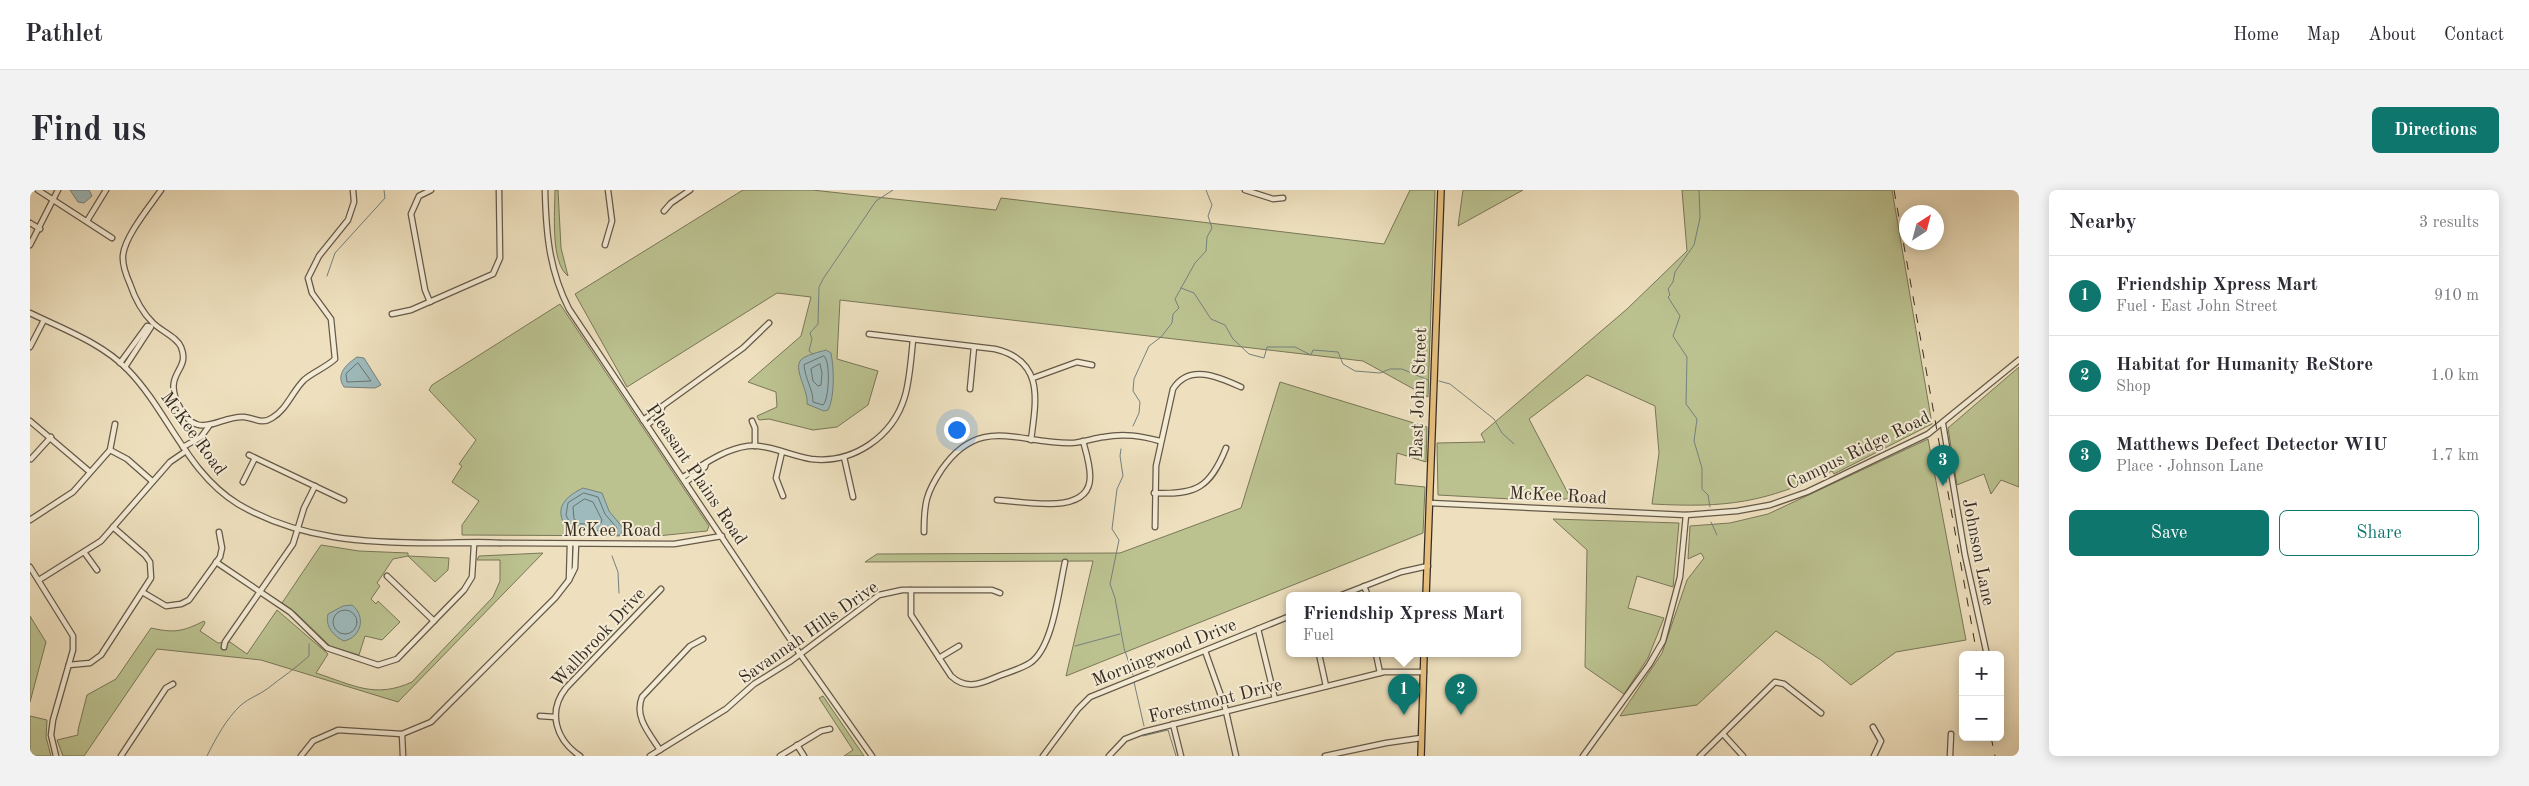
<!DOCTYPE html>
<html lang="en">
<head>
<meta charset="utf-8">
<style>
  body { margin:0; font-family:"Old Standard TT",serif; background:#f2f2f3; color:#2b2b33 }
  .controls { position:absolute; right:15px; bottom:15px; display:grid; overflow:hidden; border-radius:8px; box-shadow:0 2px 12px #0003 }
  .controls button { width:45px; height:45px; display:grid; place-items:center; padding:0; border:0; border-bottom:1px solid #e1e1e2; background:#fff; color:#2b2b33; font:25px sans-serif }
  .compass { position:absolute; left:1869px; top:15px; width:45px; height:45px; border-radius:50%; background:#fff; box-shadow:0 2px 12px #0003; rotate:36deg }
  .you { position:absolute; left:926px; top:239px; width:18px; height:18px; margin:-12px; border:4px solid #fff; border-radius:50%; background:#1a73e8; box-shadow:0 0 0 8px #1a73e833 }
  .badge { display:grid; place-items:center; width:32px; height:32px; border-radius:50%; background:#0f766e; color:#fff; font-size:16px; font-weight:700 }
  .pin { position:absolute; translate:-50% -41px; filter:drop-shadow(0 1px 2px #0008) }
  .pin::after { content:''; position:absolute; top:26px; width:18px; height:15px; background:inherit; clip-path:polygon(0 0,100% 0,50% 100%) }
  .popup { position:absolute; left:1256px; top:402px; width:235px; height:65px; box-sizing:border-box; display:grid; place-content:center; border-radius:8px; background:#fff; filter:drop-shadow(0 1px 4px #0005); font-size:16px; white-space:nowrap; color:#7c7c81 }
  .popup b { font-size:19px; color:#2b2b33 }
  .popup::after { content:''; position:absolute; left:50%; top:100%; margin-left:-10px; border:10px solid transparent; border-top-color:#fff }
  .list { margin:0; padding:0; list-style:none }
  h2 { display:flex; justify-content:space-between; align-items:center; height:65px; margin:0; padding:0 20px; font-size:21px }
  h2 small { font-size:16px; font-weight:400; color:#7c7c81 }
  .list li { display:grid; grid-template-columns:32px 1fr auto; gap:15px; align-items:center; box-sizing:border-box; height:80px; padding:0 20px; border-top:1px solid #e1e1e2 }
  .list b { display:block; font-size:19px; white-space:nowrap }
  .list p { margin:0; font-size:16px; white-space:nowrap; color:#7c7c81 }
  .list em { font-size:16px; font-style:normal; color:#7c7c81 }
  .actions { display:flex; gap:10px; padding:15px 20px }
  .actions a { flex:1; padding:11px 0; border:1px solid #0f766e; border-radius:8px; text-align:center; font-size:18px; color:#0f766e }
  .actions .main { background:#0f766e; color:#fff }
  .map { position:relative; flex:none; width:1989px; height:566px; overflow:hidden; border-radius:8px }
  header { display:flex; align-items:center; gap:30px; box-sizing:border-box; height:70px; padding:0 25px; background:#fff; border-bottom:1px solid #e1e1e2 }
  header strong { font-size:24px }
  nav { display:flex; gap:28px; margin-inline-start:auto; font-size:18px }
  .intro { display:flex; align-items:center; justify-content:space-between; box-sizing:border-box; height:120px; padding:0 30px }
  h1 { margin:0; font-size:35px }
  .button { padding:12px 22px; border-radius:8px; background:#0f766e; color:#fff; font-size:18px; font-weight:700 }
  main { display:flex; gap:30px; padding:0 30px }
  aside { flex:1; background:#fff; border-radius:8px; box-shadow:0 2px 12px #0003 }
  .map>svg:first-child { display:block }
  .green { fill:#bbc290; stroke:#797759 }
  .water { fill:#9ebabc; stroke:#75817e }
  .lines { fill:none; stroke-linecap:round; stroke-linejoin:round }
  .shore { stroke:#6a736f; stroke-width:1 }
  .stream { stroke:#75817e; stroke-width:1 }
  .minor-casing { stroke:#655949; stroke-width:7 }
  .major-casing { stroke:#372c22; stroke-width:8 }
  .minor { stroke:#f4ebd5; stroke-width:4.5 }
  .major { stroke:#e7c07f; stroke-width:5.5 }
  .rail { stroke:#372c22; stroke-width:1; stroke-dasharray:9 9; stroke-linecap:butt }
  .labels { text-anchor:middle; stroke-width:4; stroke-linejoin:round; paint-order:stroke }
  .street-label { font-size:18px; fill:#372c22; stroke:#f4ebd5 }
</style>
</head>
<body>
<header>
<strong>Pathlet</strong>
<nav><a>Home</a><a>Map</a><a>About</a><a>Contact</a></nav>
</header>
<div class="intro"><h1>Find us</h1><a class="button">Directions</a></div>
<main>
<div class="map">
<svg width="1989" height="566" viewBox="0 0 1989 566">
  <rect width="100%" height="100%" fill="#eee0be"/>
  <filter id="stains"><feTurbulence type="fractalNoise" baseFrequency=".004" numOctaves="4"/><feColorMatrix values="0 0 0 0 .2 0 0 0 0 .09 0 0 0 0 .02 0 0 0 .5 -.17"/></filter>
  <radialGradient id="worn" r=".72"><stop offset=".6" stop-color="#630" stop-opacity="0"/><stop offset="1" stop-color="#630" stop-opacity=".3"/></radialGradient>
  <g class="green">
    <path d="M525,0H528L531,58L538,86C520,72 525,21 525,0Z"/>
    <polygon points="713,0 782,0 966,20 971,8 1354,54 1380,0 1405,0 1398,207 1333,171 810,110 807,169 848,181 838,215 807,237 783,240 739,229 729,230 727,226 747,217 746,202 718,192 771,146 781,107 747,103 597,197 545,104"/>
    <polygon points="1433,0 1493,0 1428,36"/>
    <path d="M1652,0H1862L1902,234L1804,284L1802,281C1734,313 1697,318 1622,314L1629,263L1625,216L1557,185L1499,229L1541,309H1481L1408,305L1407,253L1455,252L1451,244L1597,119L1657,61Z"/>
    <polygon points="530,114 679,336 677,341 627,346 432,345 432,335 449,311 422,292 432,276 429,274 446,250 399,200 402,195"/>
    <polygon points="1989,177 1989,297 1971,290 1961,304 1954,284 1927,295 1918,238"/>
    <polygon points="1250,192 1397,237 1396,272 1367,263 1365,294 1395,297 1393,343 1036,486 1063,371 835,372 847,364 1090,363 1211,318"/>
    <polygon points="1898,249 1936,450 1866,462 1821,495 1791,470 1746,441 1667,515 1590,526 1632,463 1657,390 1674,368 1671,363 1658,369 1660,336 1700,333 1738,324"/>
    <polygon points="1523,329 1649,333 1643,397 1607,386 1598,418 1634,428 1618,468 1594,504 1555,477 1557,360"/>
    <polygon points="291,355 329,361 378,363 378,366 419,368 418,380 405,392 378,366 363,369 347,393 350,396 341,409 346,414 348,411 370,432 352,450 335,446 329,465 300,456 266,423 252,413"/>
    <path d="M513,363L368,512L231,470L127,459L54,566H33L27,550L48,545V540L57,505L86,489L121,438C144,443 152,442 174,431L175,433L170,441L188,453L200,452L217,464L247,420L298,464L286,483C323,495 345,509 382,492L463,407L470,391V370H447L449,366Z"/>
    <polygon points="0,426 16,452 0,512"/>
    <polygon points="793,506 834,566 814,566 823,560 789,508"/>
    <polygon points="0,526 17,530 16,547 21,566 0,566"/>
  </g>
  <g class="water">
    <polygon points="40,0 59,0 62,6 54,13 48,12"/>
    <path d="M796,160L801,163C804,178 805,207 798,220L794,221L777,214C779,202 764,181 770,171C774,165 790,162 796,160Z"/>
    <path d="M327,167L334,168L351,195L345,198L314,197C305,184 317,174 327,167Z"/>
    <path d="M553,298L572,303L579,321L593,338L591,345L563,346L540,343C523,321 531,309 553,298Z"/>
    <path d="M322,415C336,426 332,447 314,451C303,446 295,436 298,424L313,416Z"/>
  </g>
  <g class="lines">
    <g class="shore">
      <path d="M794,166C801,171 799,210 793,215L783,212C783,199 775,189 774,175Z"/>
      <polygon points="328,173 341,191 317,192 316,184"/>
      <polygon points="790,174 792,183 791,195 788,196 783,191 781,179"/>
      <polygon points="554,303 568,307 575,324 587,338 586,341 550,340 542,337 536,325 538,313"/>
      <polygon points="555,309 563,312 572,330 571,333 551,334 544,329 543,317"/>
      <circle cx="315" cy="432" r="12"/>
    </g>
    <g class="stream">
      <polyline points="1669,0 1670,28 1664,55 1645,82 1643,92 1638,99 1640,105 1638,107 1650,126 1643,146 1657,167 1656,214 1667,229 1664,251 1672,278 1672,299 1678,305 1680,317"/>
      <polyline points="297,86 305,63 355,8 354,0"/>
      <polyline points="1151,98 1164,103 1181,129 1195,135 1203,149 1219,164 1234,168 1237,157 1265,157 1281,165 1283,160 1308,162 1313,174 1325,181 1350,183 1360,179 1372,179 1398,190"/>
      <polyline points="783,164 779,161 782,149 780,143 788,134 789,97 793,89 846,11 863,0"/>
      <polyline points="1409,191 1420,194 1464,229 1472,243 1484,254"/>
      <polyline points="1103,236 1109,223 1110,212 1103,201 1104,189 1119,156 1131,147 1142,133 1143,124 1149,118 1145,109 1165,73 1176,61 1177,47 1182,38 1178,26 1182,15 1176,0"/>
      <polyline points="1091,259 1090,266 1093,286 1087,299 1082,339 1089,350 1080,394 1085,408 1094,458 1103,485"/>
      <polyline points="1681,332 1687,345"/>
      <polyline points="582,366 588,382 589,403"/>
      <polyline points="1045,456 1090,444"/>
      <polyline points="1104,492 1114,536"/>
      <polyline points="1113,546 1138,540 1146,566"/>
      <path d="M177,566C186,548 196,529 211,515C219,508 229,505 237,499C251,488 266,478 279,466V454"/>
    </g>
    <g class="minor-casing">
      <g id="minor">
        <polyline points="8,0 82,48"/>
        <path d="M131,0C120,16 95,46 93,65C92,75 96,85 100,94C105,109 112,122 123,133C131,141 147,147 151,157C161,181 133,182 148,214C167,254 189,225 214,227C225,228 231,235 242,228C257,219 262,202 274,190C283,182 295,178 305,169L301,129L282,103L278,88L289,66L318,30L324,12L323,0"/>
        <path d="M515,0C516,43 519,80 539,119L770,464L842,566"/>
        <polyline points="1215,0 1243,9 1253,8"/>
        <polyline points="634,21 641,13 660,0"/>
        <polyline points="57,31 76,0"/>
        <polyline points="0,33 10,39"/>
        <polyline points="0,55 28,0"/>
        <polyline points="575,55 582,31 578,0"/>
        <polyline points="400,112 395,100 381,24 389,6 401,0"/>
        <path d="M0,123C33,139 72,153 98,180C138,221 157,283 208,314C269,350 337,353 406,353C427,353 449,351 470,353H412"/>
        <polyline points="362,124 381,120 463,84 470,68 469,0"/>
        <path d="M839,144L965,159C1015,171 1006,211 1001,250"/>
        <polyline points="0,157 14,130"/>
        <polyline points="90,173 117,136 121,137 95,177"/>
        <polyline points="1003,188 1047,172 1062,175"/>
        <polyline points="940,199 944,157"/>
        <polyline points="613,230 713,158 739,133"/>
        <polyline points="0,231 60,282"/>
        <polyline points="722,231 725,238 725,256"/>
        <polyline points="1913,234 1935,365 1957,465"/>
        <polyline points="617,235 626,228 632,218"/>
        <polyline points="153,257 171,247 179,236"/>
        <polyline points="80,260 97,269 122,291"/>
        <polyline points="752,262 746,288 753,306"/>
        <polyline points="219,265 314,310"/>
        <polyline points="814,267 823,307"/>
        <polyline points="1,269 21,247"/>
        <path d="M653,287C673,275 694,259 718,256C738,254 761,266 781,269C823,274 863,247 875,206C880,188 881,168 883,150"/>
        <polyline points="213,292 225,268"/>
        <polyline points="656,292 675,277 676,273"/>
        <path d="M1124,303C1166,305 1180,298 1196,258"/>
        <path d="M967,310C993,311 1061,327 1060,286C1060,274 1056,262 1053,251"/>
        <polyline points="1400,313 1656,325 1707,321 1740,315 1777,302 1898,244 1989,170"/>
        <polyline points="0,330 43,302 80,260 85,234"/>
        <path d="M1125,337L1126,276L1143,199C1159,173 1189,187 1211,197"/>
        <path d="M894,342C894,313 896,303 912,279C950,225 986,253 1040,253C1052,253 1063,248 1074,247C1094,243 1111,246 1130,251"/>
        <polyline points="470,353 644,354 692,346"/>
        <polyline points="540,354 539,390 545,378 546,354"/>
        <polyline points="54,362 67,380"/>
        <polyline points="186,372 260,422 297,458 348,475 367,469 434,400 442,387 444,355"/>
        <polyline points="0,377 43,446 43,460 23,530 21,545 26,566"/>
        <polyline points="357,386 404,431"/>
        <polyline points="9,390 71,351 140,272 156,261"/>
        <polyline points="1334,396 1338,406"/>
        <path d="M881,400V425L921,486C935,499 948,495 964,488C975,483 989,480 1000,473C1023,458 1029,399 1035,372"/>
        <polyline points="114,403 136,416 151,414 159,410 190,367 192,358 189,342"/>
        <polyline points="1309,406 1371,382 1398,376"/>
        <polyline points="1228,439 1245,509"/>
        <polyline points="194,457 195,452 263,354 274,318 285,296"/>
        <polyline points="1175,461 1195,517 1206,566"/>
        <polyline points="1289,464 1296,496"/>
        <polyline points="1346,464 1350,483"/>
        <polyline points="909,468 929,456"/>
        <polyline points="39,475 60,473 71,465 121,388 120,372 115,365 83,337"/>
        <polyline points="510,526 525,527"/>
        <polyline points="1143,534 1151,566"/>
        <polyline points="1843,537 1851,551 1844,566"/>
        <polyline points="372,544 373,566"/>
        <polyline points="1693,544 1713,566"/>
        <polyline points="767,555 774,566"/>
        <path d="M630,560C619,543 604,527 612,507L660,456L673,449"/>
        <polyline points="91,566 136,498 143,494"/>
        <polyline points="271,566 283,551 308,540 372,544 401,532 525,408 539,390"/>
        <path d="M550,566C526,550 517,522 536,498L631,399"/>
        <polyline points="620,566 696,519 724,494 761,471 849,405 872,400 962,400 970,403"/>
        <polyline points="750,566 791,541 800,539"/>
        <polyline points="1013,566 1048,519 1060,507 1260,426"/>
        <polyline points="1079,566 1095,549 1113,542 1354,482 1394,482"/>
        <polyline points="1295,566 1356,553 1391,548"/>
        <polyline points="1553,566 1619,475 1633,451 1650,387 1656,325"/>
        <polyline points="1670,566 1745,492 1754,494 1791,523"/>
        <polyline points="1920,566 1921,544"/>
      </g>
    </g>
    <g class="major-casing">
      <g id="major">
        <polyline points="1396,406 1411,0"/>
        <polyline points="1391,566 1394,464"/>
      </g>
    </g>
    <use href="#minor" class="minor"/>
    <use href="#major" class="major"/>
    <g class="rail">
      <polyline points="1864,0 1947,465"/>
      <polyline points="1961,547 1965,566"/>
    </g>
  </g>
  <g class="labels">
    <g class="street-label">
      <text transform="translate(1388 203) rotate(-88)" y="6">East John Street</text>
      <text transform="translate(164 243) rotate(54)" y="6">McKee Road</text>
      <text transform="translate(1828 260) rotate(-26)" y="6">Campus Ridge Road</text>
      <text transform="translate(667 284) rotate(56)" y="6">Pleasant Plains Road</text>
      <text transform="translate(1528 305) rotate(3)" y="6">McKee Road</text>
      <text x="582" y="346">McKee Road</text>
      <text transform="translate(1949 362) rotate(79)" y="6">Johnson Lane</text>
      <text transform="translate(778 442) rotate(-35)" y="6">Savannah Hills Drive</text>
      <text transform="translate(568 447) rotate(-47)" y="6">Wallbrook Drive</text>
      <text transform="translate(1134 462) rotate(-22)" y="6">Morningwood Drive</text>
      <text transform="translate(1185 510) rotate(-14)" y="6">Forestmont Drive</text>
    </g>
  </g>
  <rect width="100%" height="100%" filter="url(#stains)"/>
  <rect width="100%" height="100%" fill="url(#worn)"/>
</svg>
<div class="controls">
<button>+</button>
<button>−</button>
</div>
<svg class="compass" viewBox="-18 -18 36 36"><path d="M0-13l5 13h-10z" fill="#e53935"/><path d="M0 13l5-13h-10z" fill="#7c7c81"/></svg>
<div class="you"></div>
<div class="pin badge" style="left:1374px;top:525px">1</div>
<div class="popup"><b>Friendship Xpress Mart</b>Fuel</div>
<div class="pin badge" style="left:1431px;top:525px">2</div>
<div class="pin badge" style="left:1913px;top:296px">3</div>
</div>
<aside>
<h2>Nearby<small>3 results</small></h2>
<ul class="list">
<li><span class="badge">1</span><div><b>Friendship Xpress Mart</b><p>Fuel · East John Street</p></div><em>910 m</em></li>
<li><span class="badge">2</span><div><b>Habitat for Humanity ReStore</b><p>Shop</p></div><em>1.0 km</em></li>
<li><span class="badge">3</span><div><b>Matthews Defect Detector WIU</b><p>Place · Johnson Lane</p></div><em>1.7 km</em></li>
</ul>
<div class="actions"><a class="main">Save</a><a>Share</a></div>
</aside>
</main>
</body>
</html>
